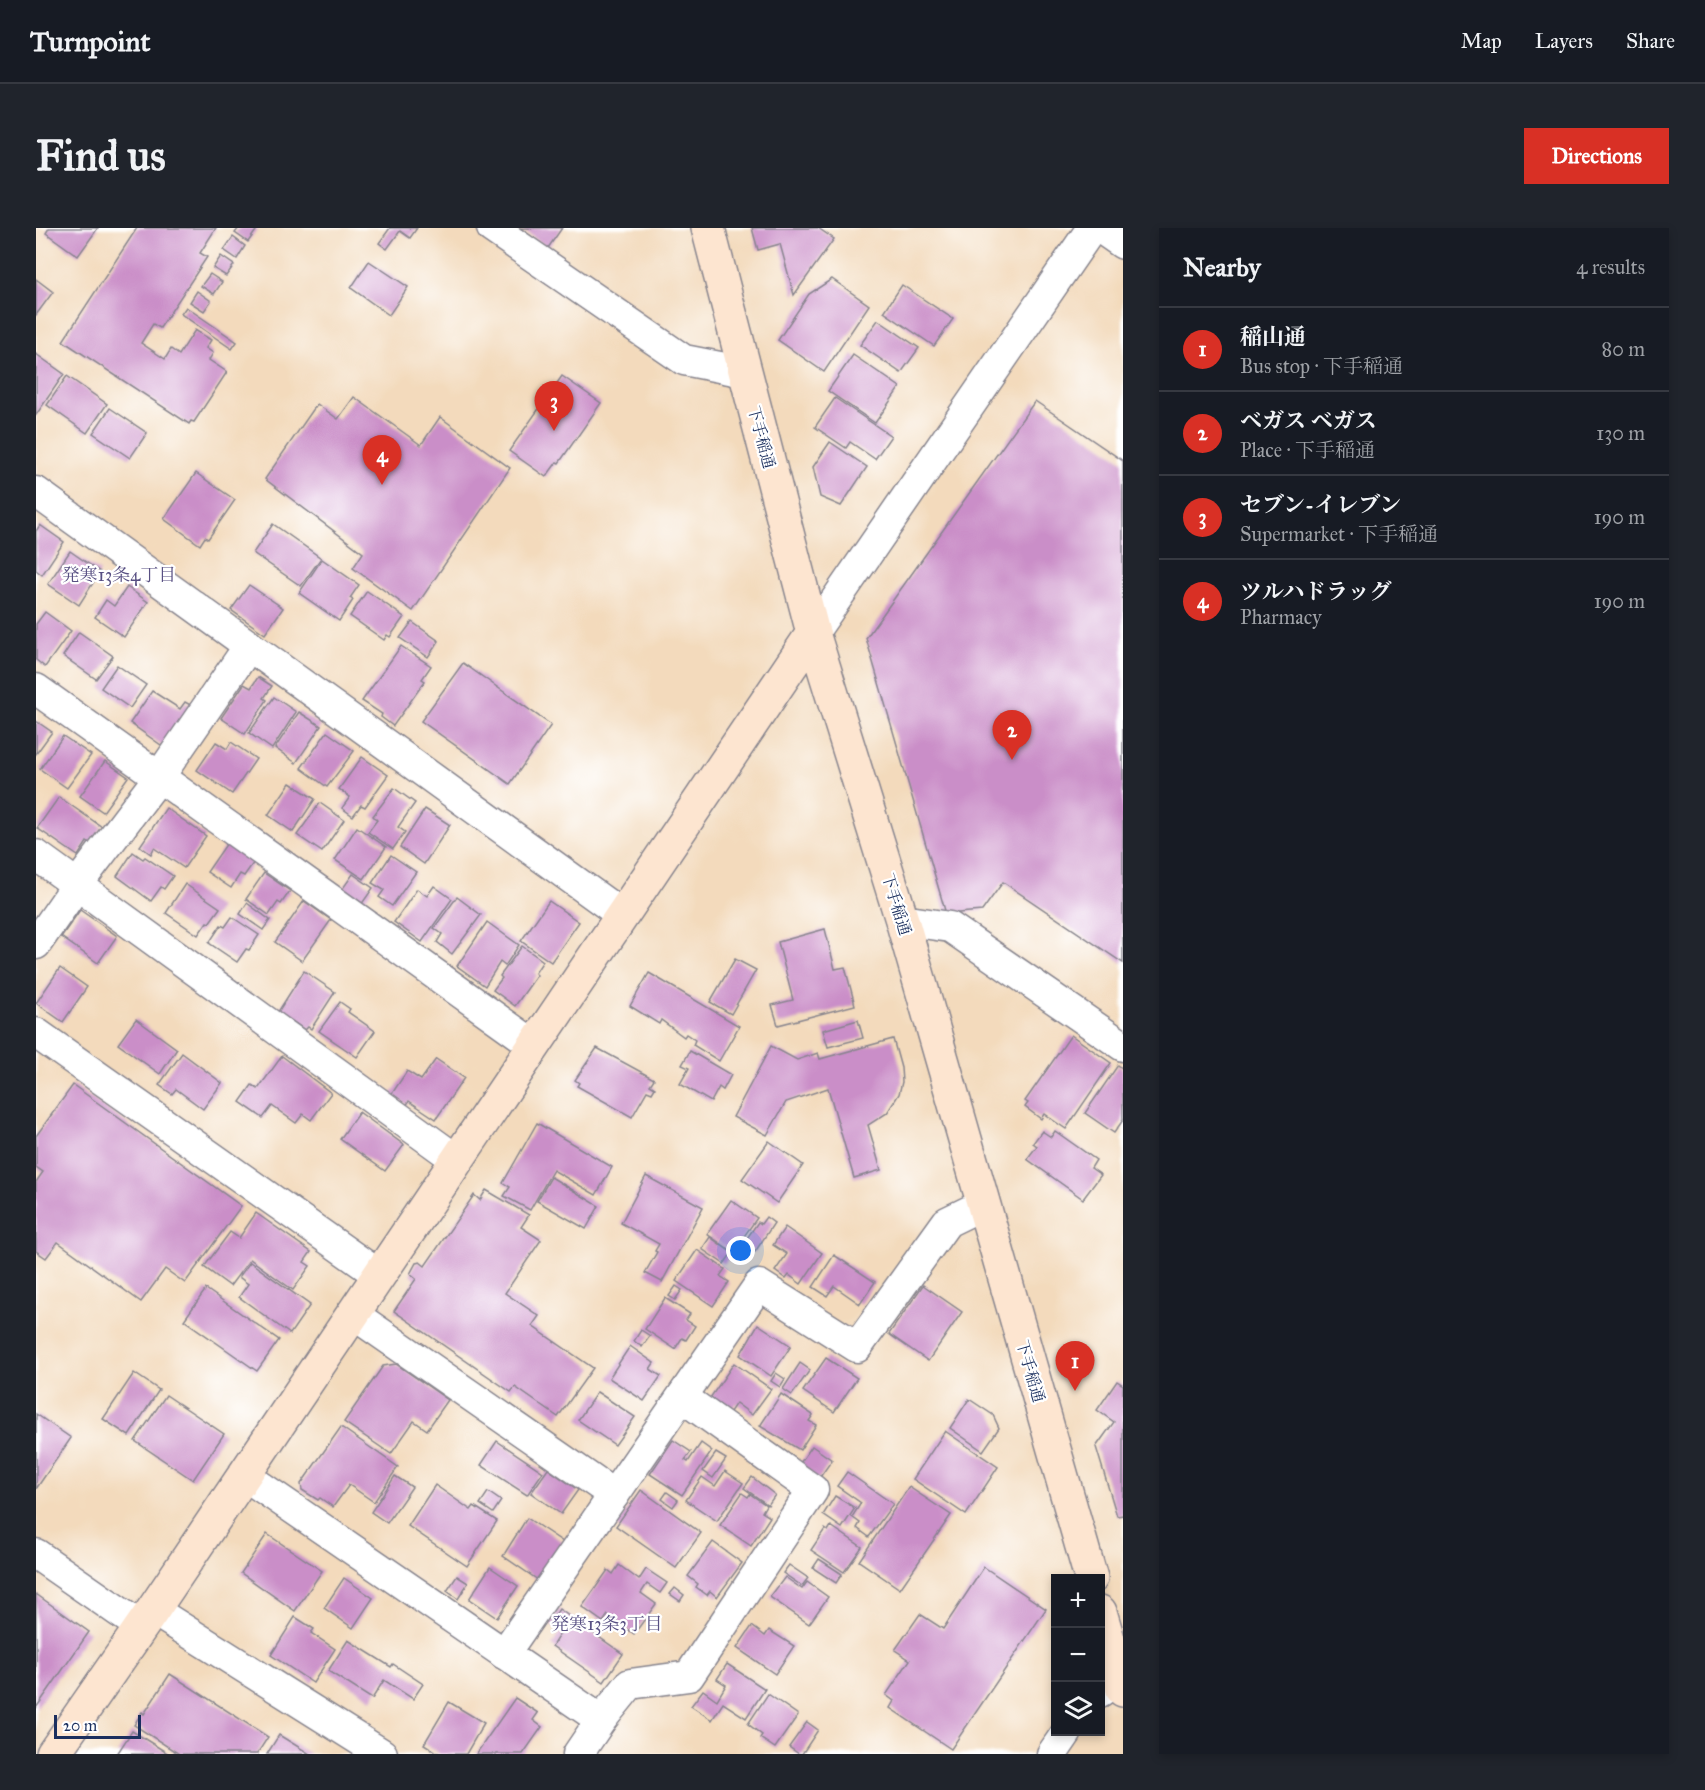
<!DOCTYPE html>
<html lang="en">
<head>
<meta charset="utf-8">
<style>
  body { margin:0; font-family:"IM FELL Great Primer","Noto Serif JP",serif; background:#20242c; color:#f1f3f6 }
  .controls { position:absolute; right:18px; bottom:18px; display:grid; overflow:hidden; border-radius:0px; box-shadow:0 3px 9px #0003 }
  .controls button { width:54px; height:54px; display:grid; place-items:center; padding:0; border:0; border-bottom:2px solid #363941; background:#171b24; color:#f1f3f6; font:30px sans-serif }
  .scale { position:absolute; left:18px; bottom:15px; width:87px; box-sizing:border-box; padding-left:6px; border:3px solid #1b2f5e; border-top:0; font-size:16px; line-height:21px; white-space:nowrap; color:#1b2f5e; -webkit-text-stroke:4px #fff; paint-order:stroke }
  .you { position:absolute; left:705px; top:1023px; width:21px; height:21px; margin:-15px; border:4px solid #fff; border-radius:50%; background:#1a73e8; box-shadow:0 0 0 9px #1a73e833 }
  .badge { display:grid; place-items:center; width:39px; height:39px; border-radius:50%; background:#d93025; color:#fff; font-size:20px; font-weight:700 }
  .pin { position:absolute; translate:-50% -50px; filter:drop-shadow(0 2px 3px #0008) }
  .pin::after { content:''; position:absolute; top:32px; width:21px; height:18px; background:inherit; clip-path:polygon(0 0,100% 0,50% 100%) }
  .list { margin:0; padding:0; list-style:none }
  h2 { display:flex; justify-content:space-between; align-items:center; height:78px; margin:0; padding:0 24px; font-size:26px }
  h2 small { font-size:20px; font-weight:400; color:#9ea1a6 }
  .list li { display:grid; grid-template-columns:39px 1fr auto; gap:18px; align-items:center; box-sizing:border-box; height:84px; padding:0 24px; border-top:2px solid #363941 }
  .list b { display:block; font-size:22px; white-space:nowrap }
  .list p { margin:0; font-size:20px; white-space:nowrap; color:#9ea1a6 }
  .list em { font-size:20px; font-style:normal; color:#9ea1a6 }
  .icon { flex:none; width:33px; height:33px; fill:none; stroke:currentColor; stroke-width:2; stroke-linecap:round; stroke-linejoin:round }
  .map { position:relative; flex:none; width:1087px; height:1526px; overflow:hidden; border-radius:0px }
  header { display:flex; align-items:center; gap:36px; box-sizing:border-box; height:84px; padding:0 30px; background:#171b24; border-bottom:2px solid #363941 }
  header strong { font-size:28px }
  nav { display:flex; gap:33px; margin-inline-start:auto; font-size:21px }
  .intro { display:flex; align-items:center; justify-content:space-between; box-sizing:border-box; height:144px; padding:0 36px }
  h1 { margin:0; font-size:42px }
  .button { padding:15px 27px; border-radius:0px; background:#d93025; color:#fff; font-size:21px; font-weight:700 }
  main { display:flex; gap:36px; padding:0 36px }
  aside { flex:1; background:#171b24; border-radius:0px; box-shadow:0 3px 9px #0003 }
  .map>svg:first-child { display:block }
  .building { fill:#ca8ec8 }
  .lines { fill:none; stroke-linecap:round; stroke-linejoin:round }
  .street-casing { stroke:#87848d; stroke-width:33 }
  .secondary-casing { stroke:#87848d; stroke-width:36 }
  .street { stroke:#fff; stroke-width:30 }
  .secondary { stroke:#fde5d0; stroke-width:33 }
  .labels { text-anchor:middle; stroke-width:4.5; stroke-linejoin:round; paint-order:stroke }
  .street-label { font-size:16px; fill:#1b2f5e; stroke:#fff }
  .neighbourhood-label { font-size:18px; fill:#585083; stroke:#fff }
</style>
</head>
<body>
<header>
<strong>Turnpoint</strong>
<nav><a>Map</a><a>Layers</a><a>Share</a></nav>
</header>
<div class="intro"><h1>Find us</h1><a class="button">Directions</a></div>
<main>
<div class="map">
<svg width="1087" height="1526" viewBox="0 0 1087 1526">
  <rect width="100%" height="100%" fill="#fff"/>
  <filter id="ink" filterUnits="userSpaceOnUse"><feTurbulence type="fractalNoise" baseFrequency=".0167" numOctaves="2"/><feDisplacementMap in="SourceGraphic" scale="12" xChannelSelector="R" yChannelSelector="G"/><feConvolveMatrix kernelMatrix="1 2 1 2 8 2 1 2 1" color-interpolation-filters="sRGB"/></filter>
  <filter id="wash" filterUnits="userSpaceOnUse"><feTurbulence type="fractalNoise" baseFrequency=".008" numOctaves="4" result="noise"/><feDisplacementMap in="SourceGraphic" scale="24" xChannelSelector="R" yChannelSelector="G"/><feGaussianBlur stdDeviation="1.35" result="paint"/><feColorMatrix in="noise" values="0 0 0 0 0 0 0 0 0 0 0 0 0 0 0 0 0 1.4 0 .05"/><feComposite in="paint" operator="in"/></filter>
  <g filter="url(#wash)">
    <rect width="100%" height="100%" fill="#f3dabc"/>
    <g id="blocks">
      <g class="building">
        <polygon points="13,0 62,0 42,28 10,5"/>
        <polygon points="101,0 180,0 164,25 171,29 124,100 117,96 105,115 129,131 135,121 143,127 159,102 175,112 170,120 177,125 173,132 191,144 158,194 155,193 153,196 27,113"/>
        <polygon points="203,0 222,0 212,14 199,5"/>
        <polygon points="354,0 381,0 374,10 364,3 351,21 343,15"/>
        <polygon points="484,0 526,0 512,20"/>
        <polygon points="716,0 782,0 798,11 758,67 744,16 722,22"/>
        <polygon points="197,9 209,18 201,31 188,22"/>
        <polygon points="185,28 198,37 190,48 177,40"/>
        <polygon points="333,33 372,59 353,87 315,60"/>
        <polygon points="174,46 186,54 178,66 165,58"/>
        <polygon points="0,51 17,64 0,87"/>
        <polygon points="796,51 833,77 788,144 742,112 773,66"/>
        <polygon points="866,57 917,91 898,118 848,84"/>
        <polygon points="161,63 175,73 168,83 154,74"/>
        <polygon points="150,79 201,114 196,121 145,86"/>
        <polygon points="842,92 883,120 865,145 824,117"/>
        <polygon points="0,126 28,146 0,187"/>
        <polygon points="817,127 864,159 839,195 792,163"/>
        <polygon points="31,148 71,176 51,205 11,177"/>
        <polygon points="526,148 565,175 523,235 521,234 510,249 473,223"/>
        <polygon points="318,169 385,217 404,189 474,240 377,383 317,340 327,325 229,251 281,176 302,191"/>
        <polygon points="799,170 855,208 839,231 814,214 810,220 779,199"/>
        <polygon points="999,173 1087,233 1087,735 967,654 946,683 910,686 830,410"/>
        <polygon points="74,180 111,205 94,230 57,205"/>
        <polygon points="794,214 831,239 805,278 784,269 777,239"/>
        <polygon points="160,245 199,272 172,311 169,309 164,317 128,291"/>
        <polygon points="237,296 285,330 265,358 217,325"/>
        <polygon points="4,297 28,314 6,347 0,342 0,303"/>
        <polygon points="34,323 64,344 43,377 12,356"/>
        <polygon points="286,331 323,357 314,370 317,372 303,393 263,365"/>
        <polygon points="213,357 247,380 229,406 195,382"/>
        <polygon points="91,359 112,374 88,409 59,389 70,372 78,378"/>
        <polygon points="331,363 368,389 354,409 351,407 348,412 314,388"/>
        <polygon points="9,384 35,403 9,439 0,432 0,396"/>
        <polygon points="376,394 403,413 392,429 364,410"/>
        <polygon points="43,404 77,428 60,451 27,428"/>
        <polygon points="365,418 395,438 386,451 389,453 357,498 345,489 346,486 326,473"/>
        <polygon points="427,435 515,497 474,556 385,493"/>
        <polygon points="81,437 110,457 94,480 65,460"/>
        <polygon points="222,449 236,458 228,470 231,472 209,506 185,490 208,456 215,460"/>
        <polygon points="116,463 144,481 149,474 160,480 132,522 94,495"/>
        <polygon points="238,469 260,484 236,521 213,505"/>
        <polygon points="263,484 285,498 260,535 239,520"/>
        <polygon points="0,493 16,504 0,526"/>
        <polygon points="291,504 318,523 291,559 265,540"/>
        <polygon points="27,508 55,527 31,560 4,541"/>
        <polygon points="180,514 191,521 195,514 220,531 196,566 161,542"/>
        <polygon points="326,529 352,547 329,579 325,577 317,588 306,580 314,569 303,561"/>
        <polygon points="69,533 92,549 67,584 44,568"/>
        <polygon points="254,555 279,571 257,604 232,587"/>
        <polygon points="358,560 379,575 362,599 369,604 357,621 332,604 341,592 337,588"/>
        <polygon points="23,569 66,599 55,616 51,614 42,628 1,600"/>
        <polygon points="284,575 308,592 286,624 261,607"/>
        <polygon points="130,580 170,608 148,640 118,620 115,626 104,618"/>
        <polygon points="389,581 414,597 388,636 364,619"/>
        <polygon points="321,599 350,619 328,651 299,632"/>
        <polygon points="191,615 218,634 208,648 204,646 195,660 171,644"/>
        <polygon points="97,624 107,631 109,629 137,648 128,661 125,659 115,673 81,648"/>
        <polygon points="355,627 380,644 356,678 343,669 348,662 336,655"/>
        <polygon points="228,645 254,663 245,676 242,674 233,687 210,671"/>
        <polygon points="317,646 337,660 325,677 305,663"/>
        <polygon points="149,656 184,680 173,695 171,694 162,707 130,685"/>
        <polygon points="398,658 416,671 386,714 358,694 381,661 391,668"/>
        <polygon points="421,669 445,687 416,726 401,714 406,706 398,700"/>
        <polygon points="268,673 295,692 266,733 239,714"/>
        <polygon points="513,673 543,694 515,734 485,713"/>
        <polygon points="211,675 234,692 227,702 204,686"/>
        <polygon points="44,682 81,708 62,735 25,709"/>
        <polygon points="196,689 223,707 213,722 210,721 201,734 173,715 185,697 189,699"/>
        <polygon points="451,694 483,717 469,738 464,734 449,758 421,738"/>
        <polygon points="789,701 799,741 809,739 819,777 742,797 736,777 757,772 742,714"/>
        <polygon points="486,718 507,733 499,745 501,747 479,778 457,762 466,750 464,748"/>
        <polygon points="699,731 720,742 695,786 674,774"/>
        <polygon points="24,740 51,759 27,794 0,775"/>
        <polygon points="268,743 299,764 275,801 272,799 269,802 253,791 251,794 240,787"/>
        <polygon points="613,745 703,798 683,833 657,817 659,812 650,806 648,809 625,792 623,796 594,778"/>
        <polygon points="304,774 314,781 312,784 339,803 321,829 283,803"/>
        <polygon points="100,791 141,821 124,846 82,816"/>
        <polygon points="822,792 827,810 792,819 787,802"/>
        <polygon points="1035,807 1075,835 1030,901 1008,886 1005,891 989,879 992,875 989,873"/>
        <polygon points="857,811 865,840 866,854 863,866 851,885 832,897 845,942 818,950 792,860 750,874 731,907 697,889 735,818 761,832 782,825 784,831"/>
        <polygon points="561,820 618,851 614,857 619,860 616,865 611,863 596,889 541,858 543,855 539,852"/>
        <polygon points="654,823 695,847 687,862 683,859 675,874 644,856 653,840 646,837"/>
        <polygon points="146,825 186,855 167,881 140,861 136,866 123,857"/>
        <polygon points="246,828 295,865 275,892 267,886 260,895 236,878 227,890 204,874 216,857 222,861"/>
        <polygon points="400,831 428,850 400,891 373,873 371,877 355,867 371,843 385,852"/>
        <polygon points="1082,837 1087,841 1087,892 1078,905 1049,885"/>
        <polygon points="37,857 205,978 149,1055 129,1041 105,1074 22,1014 10,1030 0,1023 0,954 7,944 0,939 0,908"/>
        <polygon points="323,884 368,917 349,943 304,911"/>
        <polygon points="501,895 576,939 560,967 517,942 494,982 468,968 474,959 467,955"/>
        <polygon points="1006,903 1015,909 1019,903 1060,932 1055,940 1065,947 1047,971 991,931 1001,918 997,915"/>
        <polygon points="733,913 767,937 741,975 706,951"/>
        <polygon points="610,948 667,979 626,1054 609,1045 621,1024 619,1023 623,1016 585,995"/>
        <polygon points="515,949 563,978 550,1001 501,973"/>
        <polygon points="450,962 493,987 485,999 505,1012 469,1065 503,1088 496,1098 557,1140 522,1189 479,1159 475,1164 358,1083 380,1051 374,1046 380,1035 384,1034 389,1038 438,967 444,972"/>
        <polygon points="695,972 721,990 697,1024 671,1006"/>
        <polygon points="220,985 275,1024 268,1034 274,1038 257,1062 214,1031 194,1058 168,1039 194,1004 203,1010"/>
        <polygon points="730,989 738,995 719,1024 707,1016 722,994 725,996"/>
        <polygon points="749,999 786,1025 765,1056 753,1047 750,1051 739,1043 751,1026 737,1017"/>
        <polygon points="674,1009 696,1025 688,1036 666,1021"/>
        <polygon points="661,1022 689,1041 684,1048 693,1054 677,1078 640,1053"/>
        <polygon points="798,1027 839,1054 824,1076 798,1058 791,1068 777,1059"/>
        <polygon points="214,1034 274,1077 254,1106 203,1069 212,1056 203,1049"/>
        <polygon points="887,1057 926,1084 892,1133 853,1106"/>
        <polygon points="640,1058 646,1062 639,1072 633,1068"/>
        <polygon points="170,1061 243,1112 221,1143 148,1092"/>
        <polygon points="629,1070 654,1086 650,1092 659,1098 650,1112 646,1110 639,1121 609,1101"/>
        <polygon points="722,1096 755,1118 735,1148 704,1127"/>
        <polygon points="605,1102 614,1108 606,1119 598,1113"/>
        <polygon points="594,1118 618,1135 614,1141 625,1148 608,1173 573,1150"/>
        <polygon points="790,1130 821,1150 798,1184 767,1163"/>
        <polygon points="698,1135 735,1161 716,1187 700,1175 694,1184 674,1170"/>
        <polygon points="764,1135 774,1142 756,1167 747,1161"/>
        <polygon points="360,1136 412,1172 391,1202 378,1193 355,1226 308,1194 347,1138"/>
        <polygon points="98,1145 123,1162 93,1208 67,1191"/>
        <polygon points="740,1145 749,1151 744,1159 735,1153"/>
        <polygon points="1081,1153 1087,1157 1087,1287 1081,1288 1060,1219 1078,1194 1061,1182"/>
        <polygon points="561,1164 599,1189 579,1217 542,1192"/>
        <polygon points="745,1166 777,1187 773,1193 780,1197 764,1222 724,1198"/>
        <polygon points="130,1167 188,1206 157,1252 99,1213"/>
        <polygon points="933,1171 957,1187 963,1200 947,1223 914,1200"/>
        <polygon points="0,1186 35,1210 0,1261"/>
        <polygon points="305,1199 362,1239 338,1274 313,1257 297,1279 284,1270 282,1272 266,1262 265,1256"/>
        <polygon points="909,1203 962,1239 930,1287 877,1251"/>
        <polygon points="637,1212 655,1224 649,1232 652,1234 665,1215 676,1223 646,1267 614,1246"/>
        <polygon points="461,1213 507,1244 491,1267 445,1237"/>
        <polygon points="776,1218 796,1232 782,1252 762,1238"/>
        <polygon points="680,1225 690,1231 677,1250 667,1243"/>
        <polygon points="512,1241 542,1262 525,1286 495,1265"/>
        <polygon points="689,1243 707,1255 681,1293 650,1272 666,1249 679,1258"/>
        <polygon points="811,1244 857,1276 833,1309 821,1300 824,1295 816,1289 825,1275 801,1258"/>
        <polygon points="359,1248 376,1259 351,1295 335,1284"/>
        <polygon points="716,1249 739,1267 732,1277 708,1260"/>
        <polygon points="399,1257 435,1282 438,1278 461,1293 431,1338 372,1298"/>
        <polygon points="873,1259 915,1287 864,1361 823,1333"/>
        <polygon points="605,1262 665,1305 640,1340 580,1298"/>
        <polygon points="452,1264 465,1273 457,1285 444,1276"/>
        <polygon points="631,1264 642,1272 637,1279 626,1271"/>
        <polygon points="706,1265 712,1269 714,1266 730,1277 726,1284 734,1289 715,1318 684,1297"/>
        <polygon points="799,1268 819,1280 806,1300 787,1287"/>
        <polygon points="491,1290 530,1316 505,1354 467,1328"/>
        <polygon points="795,1298 826,1319 808,1344 775,1322 789,1301 792,1303"/>
        <polygon points="231,1306 286,1343 259,1383 205,1345"/>
        <polygon points="677,1314 706,1335 681,1369 674,1363 671,1367 660,1359 662,1356 652,1348"/>
        <polygon points="783,1331 806,1346 800,1355 777,1340"/>
        <polygon points="583,1337 603,1352 610,1341 631,1355 624,1365 611,1356 605,1365 620,1376 598,1406 572,1387 567,1394 546,1379 572,1342 577,1346"/>
        <polygon points="753,1337 772,1350 766,1358 747,1345"/>
        <polygon points="454,1339 482,1358 461,1390 433,1371"/>
        <polygon points="948,1339 1010,1381 915,1521 854,1480 858,1473 850,1467 874,1432 859,1422 884,1386 907,1401"/>
        <polygon points="421,1348 432,1355 422,1371 411,1363"/>
        <polygon points="749,1349 766,1361 771,1354 792,1369 773,1396 734,1369"/>
        <polygon points="308,1350 337,1370 317,1400 288,1380"/>
        <polygon points="639,1360 648,1367 644,1373 634,1366"/>
        <polygon points="0,1366 53,1404 0,1480"/>
        <polygon points="523,1381 587,1426 568,1454 516,1418 525,1404 513,1396"/>
        <polygon points="259,1389 278,1401 275,1405 299,1421 277,1455 235,1427"/>
        <polygon points="716,1398 729,1408 733,1402 758,1418 739,1446 701,1420"/>
        <polygon points="312,1412 355,1439 357,1436 387,1456 377,1471 348,1452 336,1471 292,1443"/>
        <polygon points="691,1436 729,1461 710,1490 687,1475 676,1492 655,1478 667,1462 681,1472 690,1457 681,1451"/>
        <polygon points="134,1446 232,1509 221,1526 143,1526 98,1497 106,1484 108,1486"/>
        <polygon points="732,1466 762,1487 739,1520 724,1510 726,1507 712,1496"/>
        <polygon points="479,1470 502,1485 497,1492 506,1499 487,1526 440,1526"/>
        <polygon points="413,1474 448,1495 430,1526 404,1526 388,1516"/>
        <polygon points="771,1494 782,1502 766,1526 763,1526 753,1519"/>
        <polygon points="96,1503 133,1526 81,1526"/>
        <polygon points="243,1507 274,1526 231,1526"/>
      </g>
    </g>
  </g>
  <g filter="url(#ink)">
    <use href="#blocks" fill-opacity="0" stroke="#87848d" stroke-width="1.5"/>
    <g class="lines">
      <g class="street-casing">
        <g id="street">
          <polyline points="456,0 648,132 709,144"/>
          <polyline points="1064,0 1087,16"/>
          <polyline points="0,264 586,687"/>
          <polyline points="777,405 1056,0"/>
          <polyline points="0,461 498,817"/>
          <polyline points="0,627 421,932"/>
          <polyline points="866,692 914,699 1087,818"/>
          <polyline points="0,716 41,657 123,549 213,418"/>
          <polyline points="0,805 343,1047"/>
          <polyline points="317,1086 578,1267"/>
          <polyline points="208,1247 565,1492"/>
          <polyline points="0,1326 105,1399"/>
          <polyline points="117,1382 346,1526"/>
          <polyline points="468,1426 723,1057 821,1119 911,994 948,976"/>
          <polyline points="1064,1464 1087,1447"/>
          <polyline points="542,1526 565,1492 594,1456 653,1448 777,1262 646,1169"/>
          <polyline points="1016,1526 1031,1504"/>
        </g>
      </g>
      <g class="secondary-casing">
        <g id="secondary">
          <polyline points="672,0 777,405 866,692 1055,1350"/>
          <polyline points="1064,1384 1087,1462"/>
          <polyline points="17,1526 117,1382 777,405"/>
        </g>
      </g>
      <use href="#street" class="street"/>
      <use href="#secondary" class="secondary"/>
    </g>
  </g>
  <g class="labels">
    <g class="street-label">
      <text transform="translate(726 209) rotate(75)" y="6">下手稲通</text>
      <text transform="translate(861 676) rotate(73)" y="6">下手稲通</text>
      <text transform="translate(995 1143) rotate(74)" y="6">下手稲通</text>
    </g>
    <g class="neighbourhood-label">
      <text x="83" y="353">発寒13条4丁目</text>
      <text x="571" y="1402">発寒13条3丁目</text>
    </g>
  </g>
</svg>
<div class="controls">
<button>+</button>
<button>−</button>
<button><svg class="icon" aria-label="layers" viewBox="0 0 24 24"><path d="M12 4l9 5-9 5-9-5zM3 14l9 5 9-5"/></svg></button>
</div>
<div class="scale">20 m</div>
<div class="you"></div>
<div class="pin badge" style="left:1039px;top:1163px">1</div>
<div class="pin badge" style="left:976px;top:532px">2</div>
<div class="pin badge" style="left:518px;top:203px">3</div>
<div class="pin badge" style="left:346px;top:257px">4</div>
</div>
<aside>
<h2>Nearby<small>4 results</small></h2>
<ul class="list">
<li><span class="badge">1</span><div><b>稲山通</b><p>Bus stop · 下手稲通</p></div><em>80 m</em></li>
<li><span class="badge">2</span><div><b>ベガス ベガス</b><p>Place · 下手稲通</p></div><em>130 m</em></li>
<li><span class="badge">3</span><div><b>セブン-イレブン</b><p>Supermarket · 下手稲通</p></div><em>190 m</em></li>
<li><span class="badge">4</span><div><b>ツルハドラッグ</b><p>Pharmacy</p></div><em>190 m</em></li>
</ul>
</aside>
</main>
</body>
</html>
